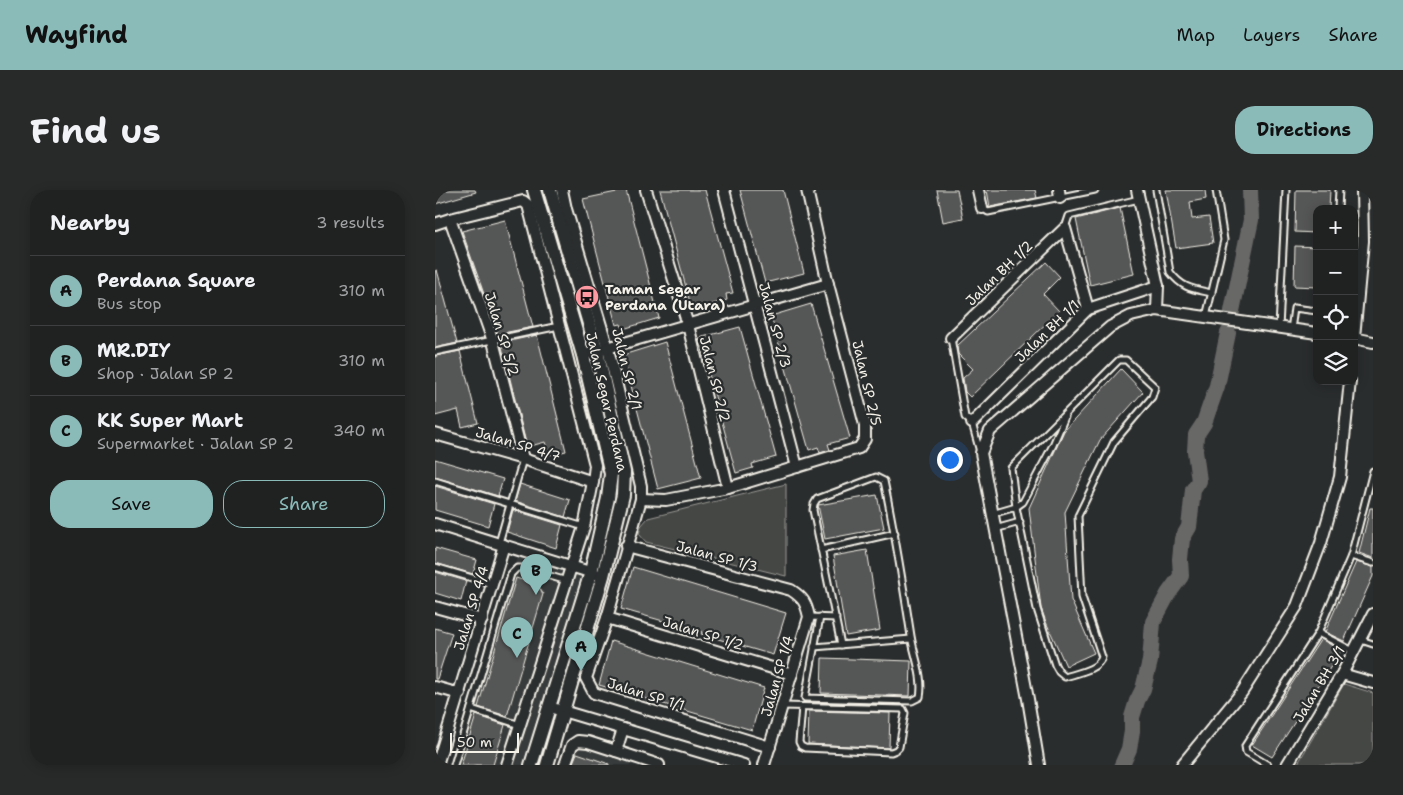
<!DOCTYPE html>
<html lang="en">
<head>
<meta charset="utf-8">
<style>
  body { margin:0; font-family:"Shantell Sans",sans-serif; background:#282a2a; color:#f1f3f6 }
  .controls { position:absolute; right:15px; top:15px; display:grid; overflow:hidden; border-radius:10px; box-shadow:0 2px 12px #0003 }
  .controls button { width:45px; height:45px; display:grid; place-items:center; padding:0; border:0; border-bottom:1px solid #3d3f40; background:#202222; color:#f1f3f6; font:25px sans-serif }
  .scale { position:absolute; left:15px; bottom:12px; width:69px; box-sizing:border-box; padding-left:5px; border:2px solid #f4f1e8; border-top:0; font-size:14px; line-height:18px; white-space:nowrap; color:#f4f1e8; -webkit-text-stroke:4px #2a2d2e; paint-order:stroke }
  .you { position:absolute; left:514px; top:269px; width:18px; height:18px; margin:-12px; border:4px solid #fff; border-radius:50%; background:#1a73e8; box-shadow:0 0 0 8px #1a73e833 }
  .badge { display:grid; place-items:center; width:32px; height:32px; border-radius:50%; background:#8bbbb9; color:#111; font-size:16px; font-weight:700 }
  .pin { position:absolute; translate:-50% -41px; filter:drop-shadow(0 1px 2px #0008) }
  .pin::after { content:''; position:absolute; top:26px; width:18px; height:15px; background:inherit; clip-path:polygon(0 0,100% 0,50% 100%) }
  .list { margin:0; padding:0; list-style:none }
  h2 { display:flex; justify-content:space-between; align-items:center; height:65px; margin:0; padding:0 20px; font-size:21px }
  h2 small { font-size:16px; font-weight:400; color:#a2a4a5 }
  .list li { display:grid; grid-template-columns:32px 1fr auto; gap:15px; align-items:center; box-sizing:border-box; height:70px; padding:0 20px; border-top:1px solid #3d3f40 }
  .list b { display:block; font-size:19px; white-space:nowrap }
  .list p { margin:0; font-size:16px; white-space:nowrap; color:#a2a4a5 }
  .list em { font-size:16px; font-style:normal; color:#a2a4a5 }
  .actions { display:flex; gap:10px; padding:15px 20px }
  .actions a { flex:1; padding:11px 0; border:1px solid #8bbbb9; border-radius:20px; text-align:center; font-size:18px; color:#8bbbb9 }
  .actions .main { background:#8bbbb9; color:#111 }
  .icon { flex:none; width:28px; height:28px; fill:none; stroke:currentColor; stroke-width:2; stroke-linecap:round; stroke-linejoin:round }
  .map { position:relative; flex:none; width:938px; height:575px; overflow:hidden; border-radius:20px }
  header { display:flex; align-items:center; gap:30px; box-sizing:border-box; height:70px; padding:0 25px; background:#8bbbb9; color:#111 }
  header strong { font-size:24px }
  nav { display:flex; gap:28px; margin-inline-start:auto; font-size:18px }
  .intro { display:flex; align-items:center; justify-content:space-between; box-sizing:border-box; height:120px; padding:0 30px }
  h1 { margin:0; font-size:35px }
  .button { padding:12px 22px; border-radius:20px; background:#8bbbb9; color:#111; font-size:18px; font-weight:700 }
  main { display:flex; gap:30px; padding:0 30px }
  aside { flex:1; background:#202222; border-radius:20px; box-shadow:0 2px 12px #0003 }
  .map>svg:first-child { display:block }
  .built { fill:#373a3a }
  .green { fill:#444645; stroke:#9c9c96 }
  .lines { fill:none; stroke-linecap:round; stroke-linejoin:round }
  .river { stroke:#676866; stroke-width:16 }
  .building { fill:#555756; stroke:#f4f1e8 }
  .service-casing { stroke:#f4f1e8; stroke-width:9 }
  .minor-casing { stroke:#f4f1e8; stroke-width:14 }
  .tertiary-casing { stroke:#f4f1e8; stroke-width:16 }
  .service { stroke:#2a2d2e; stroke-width:5 }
  .minor { stroke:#2a2d2e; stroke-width:10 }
  .tertiary { stroke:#2a2d2e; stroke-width:12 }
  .labels { text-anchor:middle; stroke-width:4.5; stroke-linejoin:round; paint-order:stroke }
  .street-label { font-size:14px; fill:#f4f1e8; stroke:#2a2d2e }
  .poi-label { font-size:14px; font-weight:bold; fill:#f4f1e8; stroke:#2a2d2e; text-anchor:start }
</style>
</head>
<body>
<header>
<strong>Wayfind</strong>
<nav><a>Map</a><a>Layers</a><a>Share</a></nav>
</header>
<div class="intro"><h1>Find us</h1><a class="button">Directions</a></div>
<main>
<aside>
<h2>Nearby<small>3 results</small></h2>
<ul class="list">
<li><span class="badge">A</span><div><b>Perdana Square</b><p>Bus stop</p></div><em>310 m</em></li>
<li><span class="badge">B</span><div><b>MR.DIY</b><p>Shop · Jalan SP 2</p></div><em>310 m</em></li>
<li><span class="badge">C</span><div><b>KK Super Mart</b><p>Supermarket · Jalan SP 2</p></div><em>340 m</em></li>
</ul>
<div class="actions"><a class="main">Save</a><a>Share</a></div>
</aside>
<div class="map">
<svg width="938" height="575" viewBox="0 0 938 575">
  <rect width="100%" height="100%" fill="#2a2d2e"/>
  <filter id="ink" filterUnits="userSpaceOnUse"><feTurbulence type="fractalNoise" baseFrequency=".02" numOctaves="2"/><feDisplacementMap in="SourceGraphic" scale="10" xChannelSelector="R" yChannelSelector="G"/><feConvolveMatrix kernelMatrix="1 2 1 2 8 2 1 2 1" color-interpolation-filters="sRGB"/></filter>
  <g filter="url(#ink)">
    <g class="built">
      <polygon points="83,367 147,387 90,575 20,575"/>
      <polygon points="131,551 209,575 123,575"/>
    </g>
    <g class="green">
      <polygon points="351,294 351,386 211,352 204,344 206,336 213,328"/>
      <polygon points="909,494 938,503 938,575 862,575"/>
    </g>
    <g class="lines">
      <g class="river">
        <polyline points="797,121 816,30 815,0"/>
        <polyline points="687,575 694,559 697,541 697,527 702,511 708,499 715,471 718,432 733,404 746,386 745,369 747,349 754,337 758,300 764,291 760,261 761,245 769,233 782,196 793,143"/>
      </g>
    </g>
    <g class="building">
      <polygon points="0,0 40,0 41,2 0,14"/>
      <polygon points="191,0 224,128 188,139 186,134 181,135 148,9"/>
      <polygon points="225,0 270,0 298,103 291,104 292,110 257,120"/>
      <polygon points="305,0 348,0 369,83 330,93"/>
      <polygon points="502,0 522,0 528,28 508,32"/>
      <polygon points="552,0 600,0 602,8 555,17"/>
      <polygon points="731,0 770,0 771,9 755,12 757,29 774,27 778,53 741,58"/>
      <polygon points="861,0 895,0 894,19 882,19 882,43 860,42"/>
      <polygon points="685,18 699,84 655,95 641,29"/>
      <polygon points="70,30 98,137 63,144 27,41"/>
      <polygon points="860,56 882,57 882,97 859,96"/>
      <polygon points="611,72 625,87 608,104 624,121 535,207 530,202 528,188 538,179 523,164 522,156"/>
      <polygon points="2,80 22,153 0,158 0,81"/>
      <polygon points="376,114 415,248 393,254 395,260 385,263 383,257 374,260 336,126"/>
      <polygon points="305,137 341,267 317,274 318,278 301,283 264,148"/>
      <polygon points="102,145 131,261 114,265 110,252 92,257 66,153"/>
      <polygon points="230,152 266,288 223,299 188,165"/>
      <polygon points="25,161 43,233 27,237 23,220 0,226 0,166"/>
      <polygon points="686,179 708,202 665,250 630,322 636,410 659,463 631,476 611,432 606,418 594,318 629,241"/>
      <polygon points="0,269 68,289 63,306 0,287"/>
      <polygon points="85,294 135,310 130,327 80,311"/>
      <polygon points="0,296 59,314 53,336 0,320"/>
      <polygon points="442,305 449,338 390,349 383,315"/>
      <polygon points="935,318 938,318 938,368 924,363"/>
      <polygon points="78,320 127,335 121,358 72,342"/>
      <polygon points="0,358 42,370 38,384 0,373"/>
      <polygon points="432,360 445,440 411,446 398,366"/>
      <polygon points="921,372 938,377 938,386 909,451 890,442"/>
      <polygon points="198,377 351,423 338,465 266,444 267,442 186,419"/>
      <polygon points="0,382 31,391 26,411 0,403"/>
      <polygon points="81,388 103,395 108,404 72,526 43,517"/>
      <polygon points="0,438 17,443 2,489 0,489"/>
      <polygon points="886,449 906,461 837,567 817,555"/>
      <polygon points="176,451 329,498 317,540 164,495"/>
      <polygon points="387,468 476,471 475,506 386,503"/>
      <polygon points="374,521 455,523 454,558 373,554"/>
      <polygon points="41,525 70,535 58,575 26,575"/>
      <polygon points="142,563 174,574 174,575 137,575"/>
    </g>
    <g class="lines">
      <g class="service-casing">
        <g id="service">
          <path d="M721,0L735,82C748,99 758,99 777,103"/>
          <polyline points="547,18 553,22 660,0"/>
          <polyline points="903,19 904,0"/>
          <polyline points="630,38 634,26 704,9"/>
          <polyline points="771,127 789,50 781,0"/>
          <polyline points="844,138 851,0"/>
          <polyline points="856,140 859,118 882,121"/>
          <polyline points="516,148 530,227 537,233 545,262"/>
          <polyline points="0,162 124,136"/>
          <path d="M684,170H691L720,197L717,207L679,252L643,326L647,407L667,467C663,480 642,483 630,487L624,482L620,475L602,419L581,317L576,278Z"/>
          <polyline points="0,291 149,337"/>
          <polyline points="557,324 581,317 588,312 618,255 630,227"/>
          <polyline points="560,339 585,332"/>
          <polyline points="64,353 88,269"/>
          <polyline points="386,360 460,343"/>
          <polyline points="916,366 938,373"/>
          <polyline points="0,377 57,394"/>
          <polyline points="374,427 401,428"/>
          <path d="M385,427L370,508L477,511L485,507C489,488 479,465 476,446C468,394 460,343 449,291L441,287L382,309L379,314L378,320L406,455"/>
          <polyline points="883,443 920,462"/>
          <polyline points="926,450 938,454"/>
          <polyline points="379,457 476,449"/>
          <polyline points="348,516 468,519 470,523 464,557 461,560 456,562 370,558 366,556 364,552 367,517"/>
          <polyline points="36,519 85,535"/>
          <polyline points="19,575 76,384 82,378 88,378 132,391"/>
          <polyline points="833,575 811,562 810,556 883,443 916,366 938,281"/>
        </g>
      </g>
      <g class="minor-casing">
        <g id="minor">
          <polyline points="127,0 131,19 173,159 206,296 206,309 172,428 151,488 159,503 335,557"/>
          <polyline points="211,0 253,135 293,298"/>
          <polyline points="289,0 362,277"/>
          <polyline points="543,0 547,18"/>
          <polyline points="624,0 625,8"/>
          <polyline points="702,0 723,96 722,120"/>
          <polyline points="15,29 58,151 88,269"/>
          <polyline points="0,34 15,29 88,11 93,15 160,275 158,292 149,337 72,575"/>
          <polyline points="516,148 630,38 653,119"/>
          <polyline points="919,148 928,51 927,0"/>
          <polyline points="919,148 938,152"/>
          <polyline points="148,165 393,94"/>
          <polyline points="537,233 653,119 723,96"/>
          <polyline points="0,244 88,269 158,292"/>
          <polyline points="206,309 231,310 293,298 424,258 430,249 430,235 393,94 372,0"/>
          <polyline points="0,334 161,384"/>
          <path d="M191,356L356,400C368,408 371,412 374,427L329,575"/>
          <polyline points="0,417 47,430"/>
          <polyline points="172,428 357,484"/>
          <polyline points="907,484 938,493"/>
          <polyline points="0,497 25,504"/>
          <polyline points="121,519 309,575"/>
          <polyline points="181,561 188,539"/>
          <polyline points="2,575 69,355"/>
          <polyline points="130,575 137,555 143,551 153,552 224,575"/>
          <polyline points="604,575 593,509 546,263 555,241 675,137 696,126 722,120 882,143"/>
          <polyline points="747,575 807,502 862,416 886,353 905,287 915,191"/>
          <polyline points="852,575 907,484 938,424"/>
        </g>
      </g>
      <g class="tertiary-casing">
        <g id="tertiary">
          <polyline points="96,575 156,382 173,308 176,284 148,165 99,0"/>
          <polyline points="112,575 168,386 188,305 189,282 162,161 115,0"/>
        </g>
      </g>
      <use href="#service" class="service"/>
      <use href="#minor" class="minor"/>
      <use href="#tertiary" class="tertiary"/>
    </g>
  </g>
  <defs>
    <g id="bus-disc" transform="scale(1.25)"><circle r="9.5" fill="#ff9aa2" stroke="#2a2d2e"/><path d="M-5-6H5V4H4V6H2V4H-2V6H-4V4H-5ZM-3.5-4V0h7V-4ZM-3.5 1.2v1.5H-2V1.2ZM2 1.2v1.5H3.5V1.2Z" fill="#111"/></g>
  </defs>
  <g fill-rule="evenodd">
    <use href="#bus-disc" x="152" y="107"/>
  </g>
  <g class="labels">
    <g class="street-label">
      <text transform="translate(564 83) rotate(-44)" y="5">Jalan BH 1/2</text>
      <text transform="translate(340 135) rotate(75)" y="5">Jalan SP 2/3</text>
      <text transform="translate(612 141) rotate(-44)" y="5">Jalan BH 1/1</text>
      <text transform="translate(67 144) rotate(73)" y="5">Jalan SP 5/2</text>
      <text transform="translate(192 179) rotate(76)" y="5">Jalan SP 2/1</text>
      <text transform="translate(280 189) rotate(76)" y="5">Jalan SP 2/2</text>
      <text transform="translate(432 193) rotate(77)" y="5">Jalan SP 2/5</text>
      <text transform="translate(172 212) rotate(77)" y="5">Jalan Segar Perdana</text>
      <text transform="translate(83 254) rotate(17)" y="5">Jalan SP 4/7</text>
      <text transform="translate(282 366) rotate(15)" y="5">Jalan SP 1/3</text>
      <text transform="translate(36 418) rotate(-73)" y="5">Jalan SP 4/4</text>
      <text transform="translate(268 443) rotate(17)" y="5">Jalan SP 1/2</text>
      <text transform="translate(342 486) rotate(-74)" y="5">Jalan SP 1/4</text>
      <text transform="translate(884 494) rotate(-59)" y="5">Jalan BH 3/1</text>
      <text transform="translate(211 504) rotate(17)" y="5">Jalan SP 1/1</text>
    </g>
    <g class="poi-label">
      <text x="170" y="104">Taman Segar<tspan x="170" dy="16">Perdana (Utara)</tspan></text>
    </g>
  </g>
</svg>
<div class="controls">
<button>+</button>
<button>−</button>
<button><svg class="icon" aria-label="locate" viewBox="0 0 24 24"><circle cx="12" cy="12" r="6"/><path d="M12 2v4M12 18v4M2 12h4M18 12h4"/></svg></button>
<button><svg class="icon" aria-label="layers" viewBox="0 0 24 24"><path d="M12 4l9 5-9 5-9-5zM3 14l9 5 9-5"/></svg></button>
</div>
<div class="scale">50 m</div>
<div class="you"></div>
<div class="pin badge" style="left:146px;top:481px">A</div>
<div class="pin badge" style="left:101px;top:405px">B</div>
<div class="pin badge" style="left:82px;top:468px">C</div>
</div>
</main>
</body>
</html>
